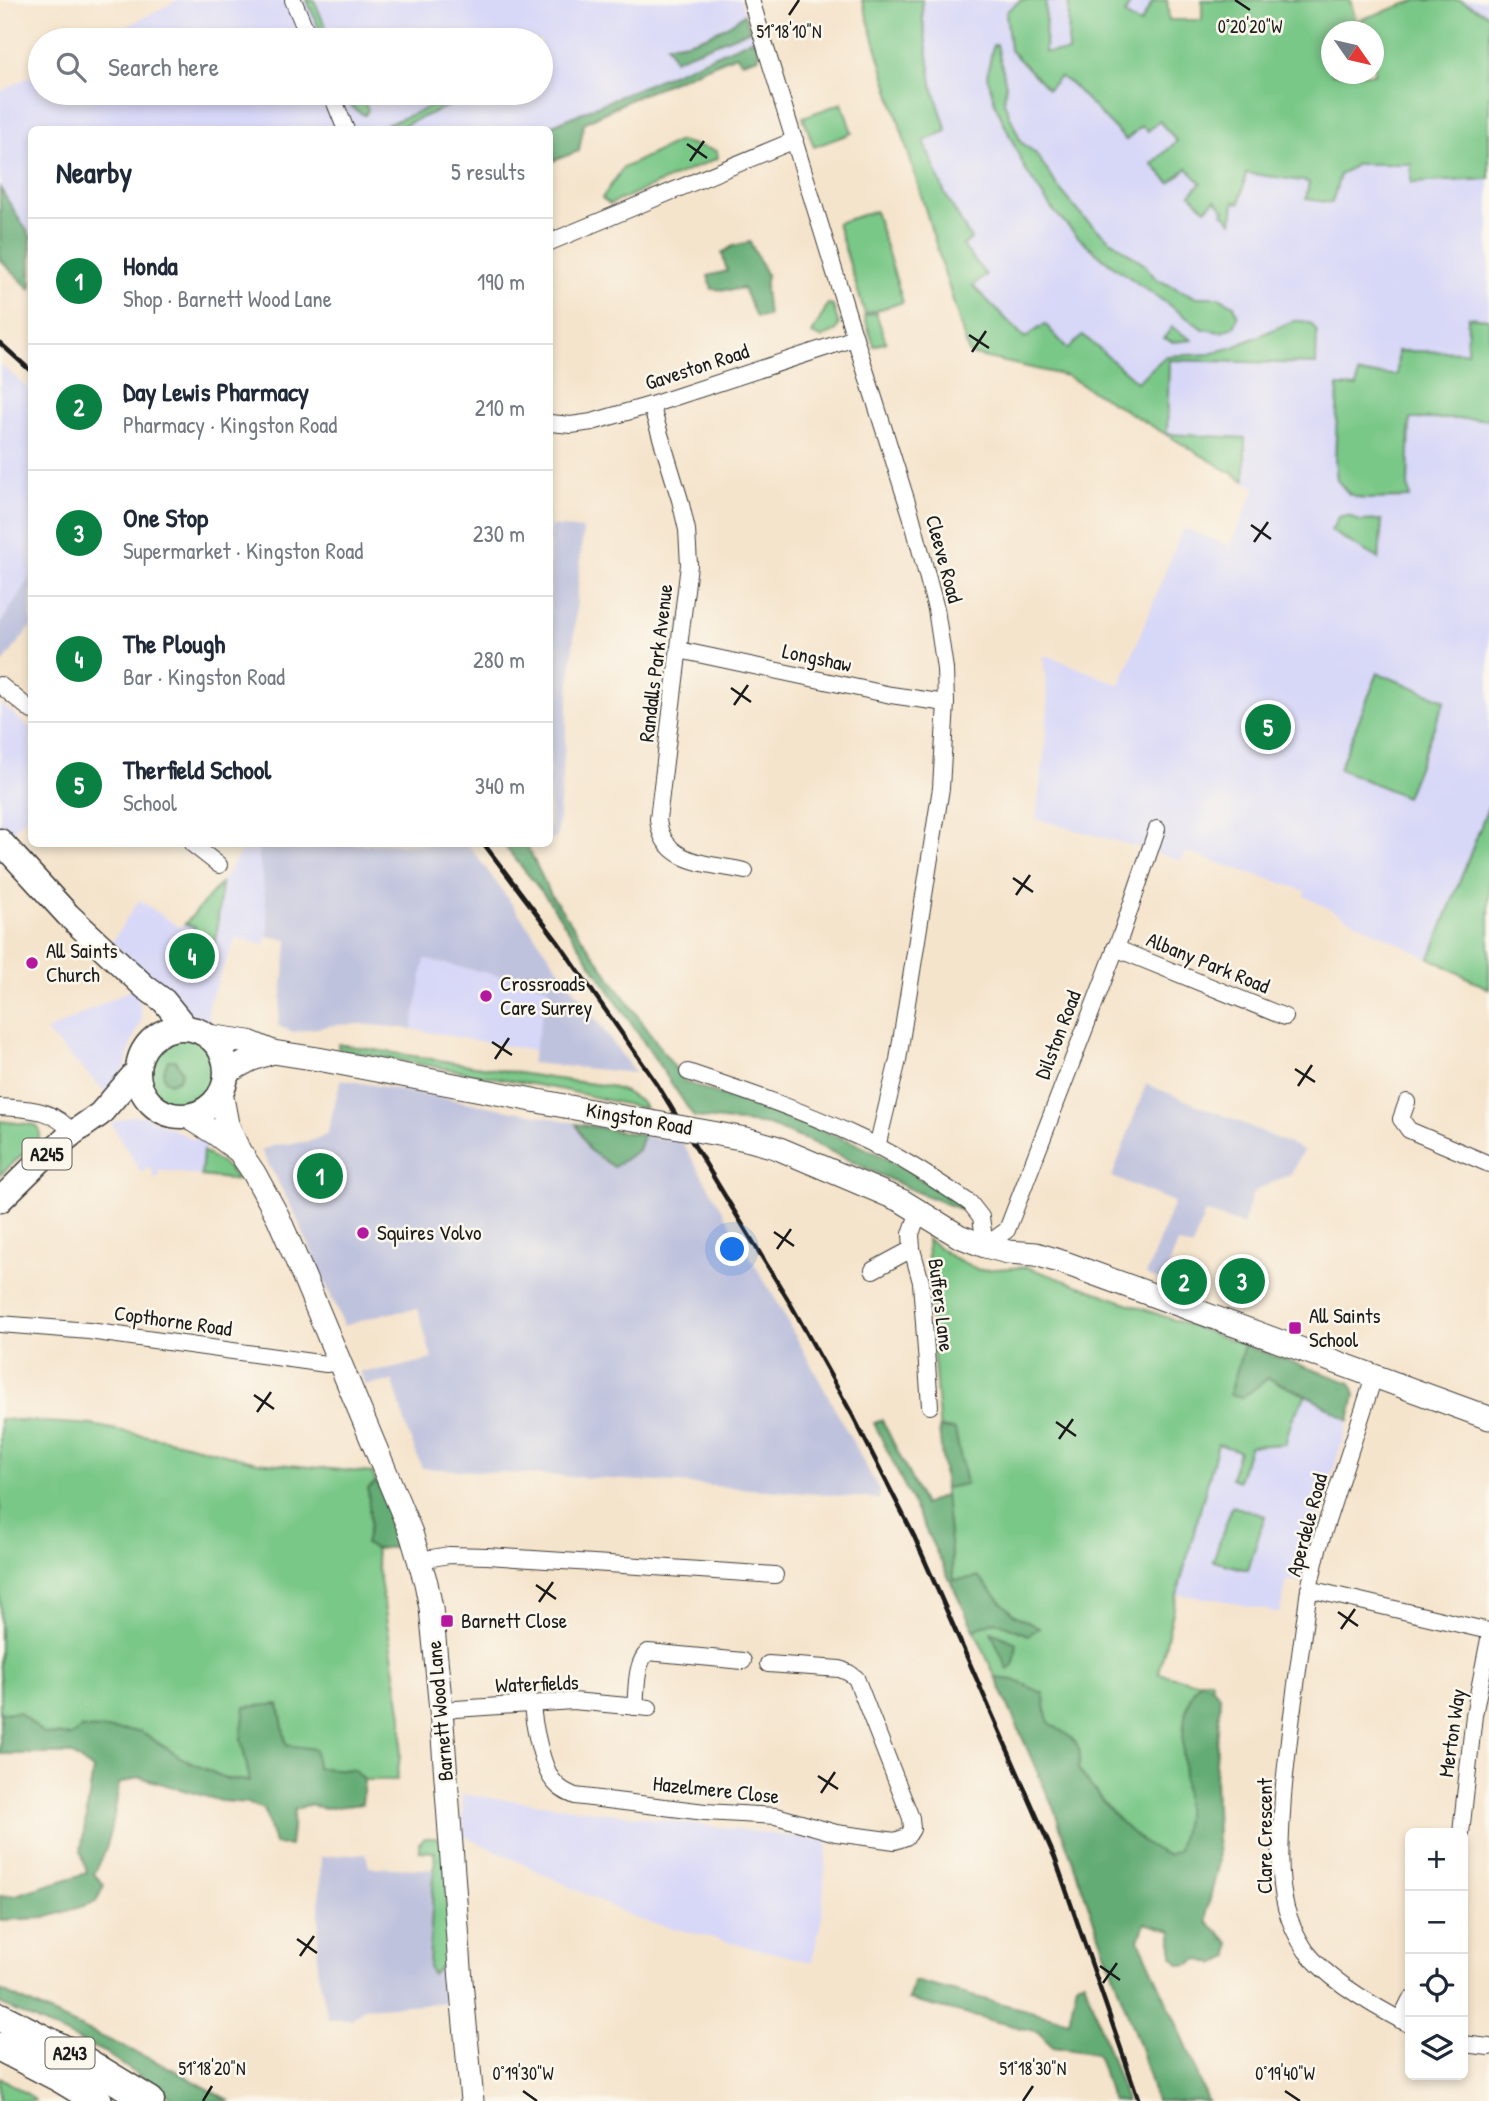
<!DOCTYPE html>
<html lang="en">
<head>
<meta charset="utf-8">
<style>
  body { margin:0; font-family:"Patrick Hand",sans-serif; background:#f2f2f3; color:#1f2937 }
  .controls { position:absolute; right:21px; bottom:21px; display:grid; overflow:hidden; border-radius:10px; box-shadow:0 4px 10px #0003 }
  .controls button { width:63px; height:63px; display:grid; place-items:center; padding:0; border:0; border-bottom:2px solid #e0e1e3; background:#fff; color:#1f2937; font:35px sans-serif }
  .compass { position:absolute; left:1321px; top:21px; width:63px; height:63px; border-radius:50%; background:#fff; box-shadow:0 4px 10px #0003; rotate:124deg }
  .you { position:absolute; left:733px; top:1250px; width:24px; height:24px; margin:-18px; border:5px solid #fff; border-radius:50%; background:#1a73e8; box-shadow:0 0 0 10px #1a73e833 }
  .badge { display:grid; place-items:center; width:46px; height:46px; border-radius:50%; background:#0b8043; color:#fff; font-size:23px; font-weight:700 }
  .pin { position:absolute; translate:-50% -50%; border:4px solid #fff; box-shadow:0 2px 7px #0006 }
  .list { margin:0; padding:0; list-style:none }
  h2 { display:flex; justify-content:space-between; align-items:center; height:91px; margin:0; padding:0 28px; font-size:30px }
  h2 small { font-size:23px; font-weight:400; color:#747a83 }
  .list li { display:grid; grid-template-columns:46px 1fr auto; gap:21px; align-items:center; box-sizing:border-box; height:126px; padding:0 28px; border-top:2px solid #e0e1e3 }
  .list b { display:block; font-size:26px; white-space:nowrap }
  .list p { margin:0; font-size:23px; white-space:nowrap; color:#747a83 }
  .list em { font-size:23px; font-style:normal; color:#747a83 }
  .icon { flex:none; width:38px; height:38px; fill:none; stroke:currentColor; stroke-width:2; stroke-linecap:round; stroke-linejoin:round }
  .map { position:relative; flex:none; width:1489px; height:2101px; overflow:hidden }
  .search { position:absolute; background:#fff; box-shadow:0 4px 10px #0003; left:28px; top:28px; width:525px; height:77px; display:flex; align-items:center; gap:18px; box-sizing:border-box; padding:0 24px; border-radius:38px; color:#747a83; font-size:26px }
  .panel { position:absolute; background:#fff; box-shadow:0 4px 10px #0003; left:28px; top:126px; width:525px; height:721px; border-radius:10px }
  .map>svg:first-child { display:block }
  .built { fill:#d7d7f8; fill-rule:evenodd }
  .industrial { fill:#bfc2dd }
  .green { fill:#7ac888; stroke:#4b7252; stroke-width:2; fill-rule:evenodd }
  .forest { fill:#63ac74; stroke:#406448; stroke-width:2 }
  .lines { fill:none; stroke-linecap:round; stroke-linejoin:round }
  .street-casing { stroke:#3d3a36; stroke-width:18 }
  .secondary-casing { stroke:#3d3a36; stroke-width:25 }
  .primary-casing { stroke:#3d3a36; stroke-width:27 }
  .highway-casing { stroke:#3d3a36; stroke-width:31 }
  .street { stroke:#fff; stroke-width:16 }
  .secondary { stroke:#fff; stroke-width:23 }
  .primary { stroke:#fff; stroke-width:24 }
  .highway { stroke:#fff; stroke-width:28 }
  .rail { stroke:#1c1c1c; stroke-width:4.5 }
  .secondary-bridge-casing { stroke:#3d3a36; stroke-width:25; stroke-linecap:butt }
  .secondary-bridge { stroke:#fff; stroke-width:23 }
  .ticks { fill:none; stroke:#1c1c1c; stroke-width:2.5 }
  .poi-dot { fill:#b5179e; stroke:#fbf7ec; stroke-width:2.5 }
  .labels { text-anchor:middle; stroke-width:5; stroke-linejoin:round; paint-order:stroke }
  .shield { fill:#fbf7ec; stroke:#5f5e5a; stroke-width:2 }
  .shield-label { font-size:19px; font-weight:bold; fill:#1c1c1c }
  .street-label { font-size:21px; fill:#1c1c1c; stroke:#fbf7ec }
  .poi-label { font-size:21px; fill:#1c1c1c; stroke:#fbf7ec; text-anchor:start }
  .ticks-label { font-size:18px; text-anchor:middle; fill:#1c1c1c; stroke:#fbf7ec; stroke-width:5; stroke-linejoin:round; paint-order:stroke }
</style>
</head>
<body>
<div class="map">
<svg width="1489" height="2101" viewBox="0 0 1489 2101">
  <rect width="100%" height="100%" fill="#fbf7ec"/>
  <filter id="ink" filterUnits="userSpaceOnUse"><feTurbulence type="fractalNoise" baseFrequency=".0143" numOctaves="2"/><feDisplacementMap in="SourceGraphic" scale="14" xChannelSelector="R" yChannelSelector="G"/><feConvolveMatrix kernelMatrix="1 2 1 2 8 2 1 2 1" color-interpolation-filters="sRGB"/></filter>
  <filter id="wash" filterUnits="userSpaceOnUse"><feTurbulence type="fractalNoise" baseFrequency=".00686" numOctaves="4" result="noise"/><feDisplacementMap in="SourceGraphic" scale="28" xChannelSelector="R" yChannelSelector="G"/><feGaussianBlur stdDeviation="1.57" result="paint"/><feColorMatrix in="noise" values="0 0 0 0 0 0 0 0 0 0 0 0 0 0 0 0 0 1.4 0 .05"/><feComposite in="paint" operator="in"/></filter>
  <g filter="url(#wash)">
    <rect width="100%" height="100%" fill="#f5e4cc"/>
    <g class="built">
      <polygon points="178,0 740,0 753,39 541,129 32,130 31,237 0,188 0,92 40,71 40,93 541,93 541,40 100,40"/>
      <path d="M862,0H1167L1169,20L1355,21L1418,0H1489V989L1304,896L1306,891L1185,852L1181,861L1138,847L1036,819L1045,748L1048,706L1043,656H1049L1120,685L1183,528L1230,546L1256,488L1067,376L969,354ZM1332,32H1374V74H1332Z"/>
      <polygon points="0,364 32,392 31,577 0,624"/>
      <polygon points="0,703 31,729 31,812 8,836 0,826"/>
      <polygon points="245,844 257,844 269,927 265,945 236,938 209,1002 208,1016 213,1024 188,1013 112,942 139,900 179,927 185,924 221,884"/>
      <polygon points="424,959 550,987 535,1051 412,1029"/>
      <polygon points="132,989 140,1003 142,1019 132,1041 125,1067 106,1093 46,1032"/>
      <polygon points="131,1116 144,1116 193,1139 203,1138 211,1142 203,1151 201,1176 159,1170 158,1171 160,1176 154,1179 152,1173 153,1169 146,1167 142,1174 111,1123"/>
      <polygon points="1244,1345 1351,1383 1355,1394 1349,1421 1322,1503 1302,1582 1287,1580 1280,1613 1216,1599 1177,1595"/>
      <polygon points="462,1794 827,1841 822,1918 812,1962 639,1920 467,1837 464,1838"/>
    </g>
    <g class="industrial">
      <polygon points="550,526 583,529 557,838 550,839"/>
      <polygon points="31,577 31,626 0,667 0,624"/>
      <polygon points="257,844 468,844 635,1073 531,1063 549,987 425,959 412,1029 360,1024 334,1025 293,1032 278,1026 288,940 267,936 269,927"/>
      <polygon points="341,1079 682,1142 777,1302 880,1492 879,1499 677,1483 422,1468 408,1433 393,1381 365,1385 360,1371 387,1370 432,1359 418,1309 383,1314 344,1326 296,1216 261,1150 276,1145 311,1141 327,1134"/>
      <polygon points="1146,1084 1242,1123 1303,1150 1291,1174 1259,1189 1252,1195 1243,1225 1205,1212 1192,1248 1178,1243 1163,1282 1146,1275 1174,1202 1112,1177"/>
      <polygon points="366,1853 369,1867 448,1870 452,2002 364,2008 352,2019 328,2019 317,1967 321,1857"/>
    </g>
    <g class="green">
      <polygon points="307,0 314,0 331,40 324,40"/>
      <polygon points="862,0 922,0 923,20 932,84 947,131 924,141 945,194 971,239 963,246 986,275 973,286 1025,338 1045,324 1068,349 1083,335 1137,382 1166,356 1210,354 1236,346 1293,321 1303,321 1312,324 1317,332 1316,364 1169,360 1167,434 1245,438 1245,481 1067,376 969,354"/>
      <path d="M1021,0H1058L1046,1L1045,52H1068L1069,0H1131L1125,15L1140,24L1153,1L1167,0L1169,20H1202V0H1350L1356,21L1418,0H1460L1489,15V179L1411,183V164H1357L1340,175L1332,203L1306,199L1309,182L1246,173L1240,203L1234,202L1232,222L1222,213L1225,210L1215,200L1205,209L1190,194L1201,183L1187,168L1170,183L1152,164L1177,141L1159,121L1148,131L1141,126L1126,140L1070,83L1060,77L1048,89L1010,50L1006,12ZM1332,32H1374V74H1332Z"/>
      <polygon points="993,45 997,45 1006,85 1004,102 1021,142 1036,154 1058,187 1084,218 1109,239 1145,265 1156,279 1195,297 1219,297 1234,305 1238,317 1234,327 1221,332 1203,329 1109,263 1078,237 1052,209 1026,171 996,106 987,76"/>
      <path d="M345,93H361L368,110L365,115C353,110 349,105 345,93Z"/>
      <polygon points="464,93 478,93 395,129 376,129"/>
      <polygon points="842,103 852,133 814,147 803,117"/>
      <polygon points="679,141 717,151 718,158 610,204 602,198 623,168"/>
      <polygon points="875,211 903,302 865,314 837,223"/>
      <polygon points="828,304 833,306 839,325 835,332 821,338 812,334"/>
      <polygon points="876,313 886,342 874,346 864,316"/>
      <polygon points="1468,317 1489,319 1489,419 1410,419 1408,485 1410,498 1363,499 1349,494 1337,480 1335,461 1338,386 1357,387 1358,374 1397,375 1398,351 1467,352"/>
      <polygon points="1172,327 1192,340 1173,342 1164,338"/>
      <polygon points="1347,515 1360,521 1382,520 1379,559 1331,531 1338,517"/>
      <polygon points="1378,673 1445,700 1406,797 1339,769"/>
      <polygon points="1489,805 1489,989 1430,958"/>
      <polygon points="221,883 217,932 212,954 206,952 207,943 192,938 195,927 185,924"/>
      <circle cx="181" cy="1072" r="35"/>
      <polygon points="338,1044 550,1078 609,1086 625,1092 641,1102 646,1109 564,1090 338,1049"/>
      <polygon points="0,1121 35,1125 39,1129 40,1135 36,1142 0,1175"/>
      <polygon points="203,1151 228,1168 238,1180 201,1176"/>
      <polygon points="927,1239 952,1257 979,1270 1027,1267 1244,1345 1230,1394 1243,1397 1268,1378 1306,1395 1292,1419 1285,1444 1250,1446 1238,1481 1231,1478 1239,1451 1218,1444 1177,1595 1159,1673 1189,1681 1212,1681 1198,1911 1081,1881 1053,1806 978,1638 954,1580 948,1528 932,1337"/>
      <polygon points="0,1419 92,1425 178,1442 257,1462 372,1473 376,1482 386,1496 405,1546 375,1549 402,1716 402,1740 397,1780 364,1780 354,1770 316,1768 241,1739 250,1781 227,1779 187,1761 71,1736 43,1733 19,1712 0,1713"/>
      <polygon points="1232,1506 1265,1516 1248,1570 1213,1561"/>
      <polygon points="425,1838 436,1838 446,1844 449,1961 432,1974 429,1967 435,1852 419,1851 419,1843"/>
      <polygon points="0,2077 32,2097 35,2101 0,2101"/>
    </g>
    <g class="forest">
      <path d="M744,14L750,30L674,60L667,44C691,45 727,29 744,14Z"/>
      <polygon points="753,39 757,45 759,57 742,62 736,55 631,99 584,123 579,151 550,162 550,130 541,130"/>
      <polygon points="0,188 31,237 31,290 0,260"/>
      <polygon points="750,242 767,276 765,287 768,316 756,317 743,288 732,290 712,289 708,276 727,271 722,253 733,246"/>
      <polygon points="503,844 526,844 551,895 685,1082 850,1141 884,1157 967,1207 965,1211 914,1191 809,1141 768,1125 694,1117 547,898"/>
      <polygon points="168,1060 175,1060 182,1071 179,1079 170,1083 165,1080 163,1073"/>
      <polygon points="576,1124 643,1135 638,1150 614,1167 589,1150"/>
      <polygon points="1244,1345 1351,1383 1355,1394 1349,1421 1310,1397 1268,1378 1243,1397 1230,1395"/>
      <polygon points="882,1420 924,1505 945,1495 954,1580 978,1577 1013,1614 1039,1628 1028,1635 995,1621 974,1630 874,1423"/>
      <polygon points="939,1428 955,1430 966,1484 945,1488"/>
      <polygon points="376,1482 386,1496 405,1546 375,1549 365,1544 370,1524 368,1489"/>
      <polygon points="991,1632 1017,1643 1014,1663 1008,1670"/>
      <path d="M996,1678L1014,1680L1043,1693C1046,1702 1045,1716 1049,1722C1068,1738 1086,1739 1078,1769C1101,1800 1131,1842 1168,1855L1178,1850C1181,1839 1184,1828 1185,1817C1187,1780 1173,1712 1199,1683C1210,1685 1216,1688 1220,1698L1215,1778L1218,1866L1207,1911V1921L1230,1944L1229,1957L1215,1964L1197,1959L1190,1964L1181,1965L1172,1956V1931L1145,1923L1139,1940L1188,2049L1207,2101H1156L1141,2051L1053,1807Z"/>
      <path d="M279,1704L286,1745L315,1749L317,1768L354,1770L364,1780L362,1804L326,1808L307,1805L294,1810L290,1846L274,1844L264,1809L248,1803L221,1801L139,1777L119,1784C114,1818 111,1844 94,1874L104,1885L96,1902L45,1918L0,1920V1896L15,1895L87,1873L81,1851L93,1770L71,1754H0V1713L19,1712L43,1733L71,1736L82,1728L140,1731L187,1761L227,1779L250,1781L241,1739L245,1707Z"/>
      <polygon points="1084,1980 1126,2101 1112,2101 1097,2054 1053,2047 1038,2032 908,2000 914,1981 1069,2021 1077,1983"/>
      <polygon points="0,1990 172,2069 230,2101 176,2101 104,2052 0,2004"/>
    </g>
  </g>
  <g filter="url(#ink)">
    <g class="lines">
      <g class="street-casing">
        <g id="street">
          <polyline points="293,0 310,40"/>
          <polyline points="751,0 855,338 911,515 936,609 945,669 946,703 941,788 898,1060 877,1147"/>
          <polyline points="331,93 346,130"/>
          <polyline points="550,242 795,140"/>
          <path d="M651,405L680,500L687,530L689,565L658,819C662,865 709,863 745,871"/>
          <polyline points="550,423 571,425 592,422 651,405 855,338"/>
          <polyline points="679,650 891,695 946,703"/>
          <polyline points="0,685 32,711"/>
          <polyline points="192,844 219,865"/>
          <polyline points="1115,948 1285,1017"/>
          <path d="M688,1072C744,1091 801,1110 854,1135C895,1153 934,1179 970,1203L981,1217L985,1246"/>
          <polyline points="1407,1102 1401,1119 1409,1130 1489,1164"/>
          <path d="M0,1107C30,1109 52,1108 73,1133"/>
          <polyline points="919,1211 911,1234 912,1249 921,1282 930,1406"/>
          <polyline points="985,1246 1007,1230 1121,935 1157,829"/>
          <polyline points="873,1270 912,1249"/>
          <polyline points="0,1324 89,1331 326,1364 340,1362"/>
          <polyline points="1374,1377 1318,1549 1309,1589 1489,1631"/>
          <polyline points="420,1560 449,1555 487,1556 775,1575"/>
          <path d="M1309,1589C1300,1658 1289,1727 1283,1796C1281,1832 1277,1872 1286,1908C1290,1922 1298,1939 1306,1951C1329,1981 1377,2008 1410,2025"/>
          <path d="M532,1703C533,1722 542,1771 556,1784C561,1790 568,1793 575,1796L705,1812L776,1816L836,1833L895,1841L906,1837L909,1834L912,1829L911,1818L856,1678L849,1673L840,1669L768,1664"/>
          <path d="M635,1707C637,1690 635,1663 648,1652L743,1661"/>
          <polyline points="441,1710 573,1701 649,1708"/>
          <polyline points="1461,1833 1474,1715 1489,1639"/>
          <polyline points="1400,2020 1410,2000"/>
          <polyline points="1463,2044 1489,2047"/>
        </g>
      </g>
      <g class="secondary-casing">
        <g id="secondary">
          <polyline points="208,1036 249,1042 273,1052 318,1059 617,1116"/>
          <polyline points="226,1073 250,1060 273,1052"/>
          <polyline points="221,1092 227,1124 239,1151 254,1173 278,1217 304,1277 411,1533 426,1583 431,1608 441,1710 461,1981 472,2101"/>
          <polyline points="187,1116 216,1134 236,1149"/>
          <polyline points="746,1139 775,1147 902,1201 959,1236 985,1246 1008,1252 1036,1254 1065,1263 1489,1418"/>
        </g>
      </g>
      <g class="primary-casing">
        <g id="primary">
          <polyline points="0,841 68,915 145,987 164,1001 186,1028"/>
          <circle cx="182" cy="1072" r="44"/>
          <polyline points="0,1200 45,1156 73,1133 100,1114 138,1070"/>
        </g>
      </g>
      <g class="highway-casing">
        <g id="highway">
          <polyline points="0,2017 73,2054 150,2101"/>
          <polyline points="0,2047 60,2078 98,2101"/>
        </g>
      </g>
      <use href="#street" class="street"/>
      <use href="#secondary" class="secondary"/>
      <use href="#primary" class="primary"/>
      <use href="#highway" class="highway"/>
      <g class="rail">
        <polyline points="0,343 32,372"/>
        <polyline points="484,844 558,942 657,1084 790,1303 853,1416 914,1536 1055,1858 1139,2101"/>
      </g>
      <g class="secondary-bridge-casing">
        <polyline id="secondary-bridge" points="617,1116 746,1139"/>
      </g>
      <use href="#secondary-bridge" class="secondary-bridge"/>
    </g>
  </g>
  <path class="ticks" d="M1235,0L1250,10M789,15L799,0M687,144L707,158M690,161L704,141M969,335L989,348M972,352L986,331M1251,525L1271,539M1254,542L1268,522M731,688L751,702M734,705L748,685M1013,878L1033,892M1016,895L1030,875M492,1042L512,1055M495,1059L509,1038M1295,1069L1315,1082M1298,1086L1312,1065M774,1232L794,1246M777,1249L791,1229M254,1395L274,1409M257,1412L271,1392M1056,1422L1076,1436M1059,1439L1073,1419M536,1585L556,1599M539,1602L553,1582M1338,1612L1358,1626M1341,1629L1355,1609M818,1776L838,1789M821,1793L835,1772M297,1939L317,1953M300,1956L314,1936M1100,1966L1120,1980M1103,1983L1117,1963M523,2091L537,2101M1285,2091L1300,2101M203,2101L212,2086M1023,2101L1033,2086"/>
  <g class="poi-dot">
    <circle cx="32" cy="963" r="7"/>
    <circle cx="486" cy="996" r="7"/>
    <circle cx="363" cy="1233" r="7"/>
    <rect x="1288" y="1321" width="14" height="14" rx="3.5"/>
    <rect x="440" y="1614" width="14" height="14" rx="3.5"/>
  </g>
  <g class="labels">
    <g class="shield">
      <rect x="22.5" y="1138.5" width="49" height="31" rx="5"/>
      <rect x="45.5" y="2037.5" width="49" height="31" rx="5"/>
    </g>
    <g class="shield-label">
      <text x="47" y="1161">A245</text>
      <text x="70" y="2060">A243</text>
    </g>
    <g class="street-label">
      <text transform="translate(697 367) rotate(-18)" y="7">Gaveston Road</text>
      <text transform="translate(944 559) rotate(75)" y="7">Cleeve Road</text>
      <text transform="translate(817 658) rotate(12)" y="7">Longshaw</text>
      <text transform="translate(656 663) rotate(-83)" y="7">Randalls Park Avenue</text>
      <text transform="translate(1208 963) rotate(22)" y="7">Albany Park Road</text>
      <text transform="translate(1058 1035) rotate(-69)" y="7">Dilston Road</text>
      <text transform="translate(639 1119) rotate(10)" y="7">Kingston Road</text>
      <text transform="translate(941 1305) rotate(83)" y="7">Buffers Lane</text>
      <text transform="translate(173 1321) rotate(8)" y="7">Copthorne Road</text>
      <text transform="translate(1307 1525) rotate(-75)" y="7">Aperdele Road</text>
      <text transform="translate(537 1684) rotate(-2)" y="7">Waterfields</text>
      <text transform="translate(440 1711) rotate(-95)" y="7">Barnett Wood Lane</text>
      <text transform="translate(1452 1733) rotate(-82)" y="7">Merton Way</text>
      <text transform="translate(716 1790) rotate(6)" y="7">Hazelmere Close</text>
      <text transform="translate(1265 1836) rotate(-90)" y="7">Clare Crescent</text>
    </g>
    <g class="poi-label">
      <text x="46" y="958">All Saints<tspan x="46" dy="24">Church</tspan></text>
      <text x="500" y="991">Crossroads<tspan x="500" dy="24">Care Surrey</tspan></text>
      <text x="377" y="1240">Squires Volvo</text>
      <text x="1309" y="1323">All Saints<tspan x="1309" dy="24">School</tspan></text>
      <text x="461" y="1628">Barnett Close</text>
    </g>
  </g>
  <g class="ticks-label">
    <text x="1250" y="33">0°20'20"W</text>
    <text x="789" y="38">51°18'10"N</text>
    <text x="212" y="2075">51°18'20"N</text>
    <text x="1033" y="2075">51°18'30"N</text>
    <text x="523" y="2080">0°19'30"W</text>
    <text x="1285" y="2080">0°19'40"W</text>
  </g>
</svg>
<div class="controls">
<button>+</button>
<button>−</button>
<button><svg class="icon" aria-label="locate" viewBox="0 0 24 24"><circle cx="12" cy="12" r="6"/><path d="M12 2v4M12 18v4M2 12h4M18 12h4"/></svg></button>
<button><svg class="icon" aria-label="layers" viewBox="0 0 24 24"><path d="M12 4l9 5-9 5-9-5zM3 14l9 5 9-5"/></svg></button>
</div>
<svg class="compass" viewBox="-18 -18 36 36"><path d="M0-13l5 13h-10z" fill="#e53935"/><path d="M0 13l5-13h-10z" fill="#747a83"/></svg>
<div class="you"></div>
<div class="pin badge" style="left:320px;top:1176px">1</div>
<div class="pin badge" style="left:1184px;top:1282px">2</div>
<div class="pin badge" style="left:1242px;top:1281px">3</div>
<div class="pin badge" style="left:192px;top:956px">4</div>
<div class="pin badge" style="left:1268px;top:727px">5</div>
<div class="search"><svg class="icon" aria-label="search" viewBox="0 0 24 24"><circle cx="10" cy="10" r="6"/><path d="M15 15l6 6"/></svg>Search here</div>
<section class="panel">
<h2>Nearby<small>5 results</small></h2>
<ul class="list">
<li><span class="badge">1</span><div><b>Honda</b><p>Shop · Barnett Wood Lane</p></div><em>190 m</em></li>
<li><span class="badge">2</span><div><b>Day Lewis Pharmacy</b><p>Pharmacy · Kingston Road</p></div><em>210 m</em></li>
<li><span class="badge">3</span><div><b>One Stop</b><p>Supermarket · Kingston Road</p></div><em>230 m</em></li>
<li><span class="badge">4</span><div><b>The Plough</b><p>Bar · Kingston Road</p></div><em>280 m</em></li>
<li><span class="badge">5</span><div><b>Therfield School</b><p>School</p></div><em>340 m</em></li>
</ul>
</section>
</div>
</body>
</html>
